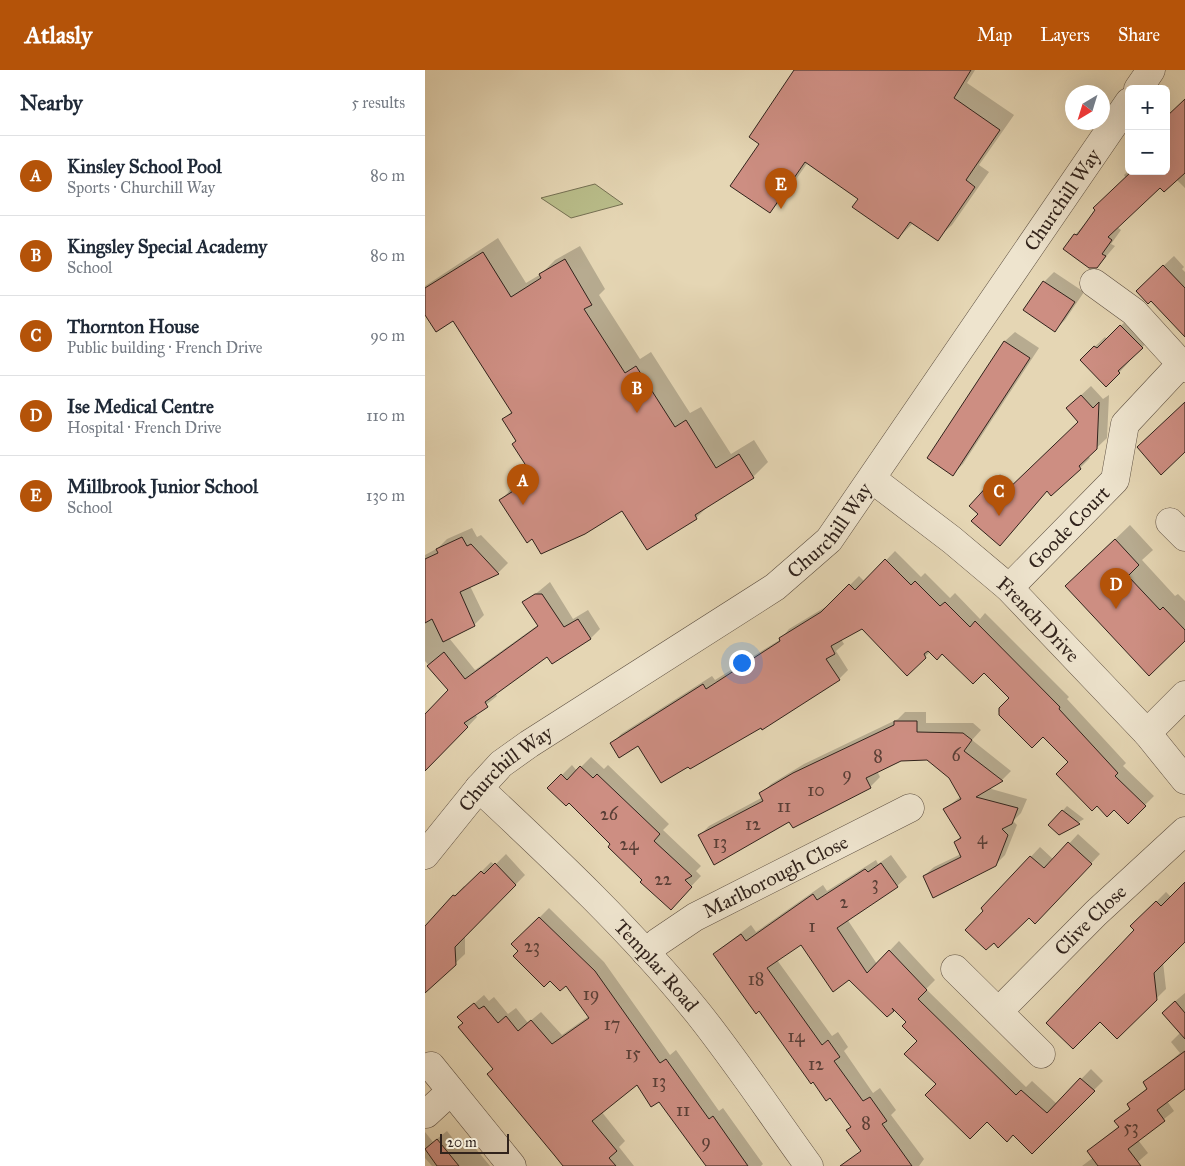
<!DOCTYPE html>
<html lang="en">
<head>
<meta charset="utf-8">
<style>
  body { margin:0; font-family:"IM FELL Great Primer",serif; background:#f6f6f7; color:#1f2937 }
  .controls { position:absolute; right:15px; top:15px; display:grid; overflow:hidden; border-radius:8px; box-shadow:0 5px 20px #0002 }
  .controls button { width:45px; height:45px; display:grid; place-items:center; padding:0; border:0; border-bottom:1px solid #e0e1e3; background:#fff; color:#1f2937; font:25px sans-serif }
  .compass { position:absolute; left:640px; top:15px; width:45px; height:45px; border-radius:50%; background:#fff; box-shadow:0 5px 20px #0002; rotate:218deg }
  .scale { position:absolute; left:15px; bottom:12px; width:69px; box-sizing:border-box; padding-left:5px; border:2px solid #31231c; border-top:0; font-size:14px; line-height:18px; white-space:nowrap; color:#31231c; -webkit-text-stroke:4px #eee4ce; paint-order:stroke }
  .you { position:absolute; left:316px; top:592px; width:18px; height:18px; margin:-12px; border:4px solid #fff; border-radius:50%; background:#1a73e8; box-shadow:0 0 0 8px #1a73e833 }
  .badge { display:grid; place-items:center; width:32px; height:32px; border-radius:50%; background:#b45309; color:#fff; font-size:16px; font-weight:700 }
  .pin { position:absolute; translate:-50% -41px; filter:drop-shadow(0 1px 2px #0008) }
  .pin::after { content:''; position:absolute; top:26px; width:18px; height:15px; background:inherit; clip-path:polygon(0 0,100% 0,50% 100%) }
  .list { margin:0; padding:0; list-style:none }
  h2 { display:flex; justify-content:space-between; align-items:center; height:65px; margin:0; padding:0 20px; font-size:21px }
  h2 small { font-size:16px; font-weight:400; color:#747a83 }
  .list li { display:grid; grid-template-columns:32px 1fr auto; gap:15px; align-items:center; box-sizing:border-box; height:80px; padding:0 20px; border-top:1px solid #e0e1e3 }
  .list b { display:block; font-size:19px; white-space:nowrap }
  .list p { margin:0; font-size:16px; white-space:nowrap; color:#747a83 }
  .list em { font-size:16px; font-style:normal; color:#747a83 }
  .map { position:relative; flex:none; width:760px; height:1096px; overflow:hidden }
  header { display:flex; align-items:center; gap:30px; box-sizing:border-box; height:70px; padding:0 25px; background:#b45309; color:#fff }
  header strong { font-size:24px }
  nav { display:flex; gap:28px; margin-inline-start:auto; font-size:18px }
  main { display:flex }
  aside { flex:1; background:#fff }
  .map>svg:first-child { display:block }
  .park { fill:#b9bd8a; stroke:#757053 }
  .shadow { fill:#0003 }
  .building { fill:#cd8e82; stroke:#31231c }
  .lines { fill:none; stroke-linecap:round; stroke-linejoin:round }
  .minor-casing { stroke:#5e5042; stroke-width:29 }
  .minor { stroke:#eee4ce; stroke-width:28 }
  .labels { text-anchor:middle; stroke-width:4; stroke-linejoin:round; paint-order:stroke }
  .number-label { font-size:18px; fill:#583e36 }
  .street-label { font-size:20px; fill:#31231c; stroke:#eee4ce }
</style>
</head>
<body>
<header>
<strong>Atlasly</strong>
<nav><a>Map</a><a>Layers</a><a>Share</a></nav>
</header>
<main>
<aside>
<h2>Nearby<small>5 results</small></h2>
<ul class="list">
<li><span class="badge">A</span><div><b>Kinsley School Pool</b><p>Sports · Churchill Way</p></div><em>80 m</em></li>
<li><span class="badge">B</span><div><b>Kingsley Special Academy</b><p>School</p></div><em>80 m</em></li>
<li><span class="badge">C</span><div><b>Thornton House</b><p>Public building · French Drive</p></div><em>90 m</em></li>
<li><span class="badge">D</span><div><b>Ise Medical Centre</b><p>Hospital · French Drive</p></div><em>110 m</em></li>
<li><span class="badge">E</span><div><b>Millbrook Junior School</b><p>School</p></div><em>130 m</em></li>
</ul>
</aside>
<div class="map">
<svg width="760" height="1096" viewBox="0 0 760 1096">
  <rect width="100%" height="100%" fill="#e5d6b4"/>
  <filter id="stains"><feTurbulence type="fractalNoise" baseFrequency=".004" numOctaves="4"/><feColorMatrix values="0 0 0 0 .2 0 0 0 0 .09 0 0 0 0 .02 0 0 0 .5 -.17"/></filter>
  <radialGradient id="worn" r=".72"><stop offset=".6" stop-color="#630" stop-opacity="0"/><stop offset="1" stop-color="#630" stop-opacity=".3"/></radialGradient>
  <polygon class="park" points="170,114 198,134 146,148 116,128"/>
  <g class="shadow">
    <polygon points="370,0 550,0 542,13 589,45 554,95 564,102 527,155 512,169 488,153 473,168 435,128 383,92 359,127 345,142 336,73"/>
    <polygon points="760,30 760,118 751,109 735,117 692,157 696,160 686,174 690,176 672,197 650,165 701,108 699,105 704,100 741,101"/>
    <polygon points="73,168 101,213 116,204 130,190 155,176 180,219 174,225 215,289 226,282 265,343 276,337 306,384 329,370 343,392 328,407 286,433 271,448 197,439 107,467 76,430 90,415 108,404 79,349 87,341 29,249 0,243 0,216"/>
    <polygon points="749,186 759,197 757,199 760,202 760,266 722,211"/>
    <polygon points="629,202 659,222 640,250 630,260 600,240 619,212"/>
    <polygon points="703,249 724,270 691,306 656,290 680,267 682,269"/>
    <polygon points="590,262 614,278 538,394 528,404 504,388 580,271"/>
    <polygon points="666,316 678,329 684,325 682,368 663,386 665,388 655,398 623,420 585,464 554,443 566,414 575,404 589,415 655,352 653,328"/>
    <polygon points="705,455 728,480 717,490 750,526 753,524 760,531 760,570 656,502"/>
    <polygon points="47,458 52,467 56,465 83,493 74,502 45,516 59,545 49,555 24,568 50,600 113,555 102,531 125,512 148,549 163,540 175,559 166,568 122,585 70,623 72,626 50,644 52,647 0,701 0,645 25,620 0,591 0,485 13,478 22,469"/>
    <polygon points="470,481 496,507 500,503 525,528 530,523 555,549 560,543 644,627 642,629 701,693 698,696 729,726 703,752 618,665 607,677 573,641 586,628 559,601 517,583 505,582 482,604 437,557 416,569 419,574 411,581 423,600 414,609 336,656 213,675 187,674 196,664 287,606 290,610 356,569 364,559 407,533 434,506 440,512"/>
    <polygon points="480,642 501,642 501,653 548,653 556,660 547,670 586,701 577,710 563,718 602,729 596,743 588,751 592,755 580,785 570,795 499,806 509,797 536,784 530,772 536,766 520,739 536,726 524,707 502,689 475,690 452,701 455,707 445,717 368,756 365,750 275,765 284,756 338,727 336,724 346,714 379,694 473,649"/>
    <polygon points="166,687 179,699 183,695 244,754 238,760 276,796 271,801 276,806 255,828 218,810 187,774 144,732 124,718 147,695 152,701"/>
    <polygon points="642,736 659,749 634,764 625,755"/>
    <polygon points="653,764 675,784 620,843 604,846 560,841 558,838 615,777 629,790"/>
    <polygon points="81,784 100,805 40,866 40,884 0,922 0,856 39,816 41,817 66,792 70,795"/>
    <polygon points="466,785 482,807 472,816 422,849 452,894 474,871 510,910 501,919 601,1017 607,1011 632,1034 666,999 678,1011 607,1082 588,1064 562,1050 512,1014 483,952 469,939 462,945 424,909 376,873 352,890 407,966 413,962 423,977 419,981 448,1023 455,1018 471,1040 466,1045 499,1089 494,1096 439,1096 437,1080 427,1056 406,1026 289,884 326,855 331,862 398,815 402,821 451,790 453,794"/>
    <polygon points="760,813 760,870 738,892 741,919 692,967 711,860 730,833 741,822 746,827"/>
    <polygon points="124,838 179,892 245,985 251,980 294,1041 298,1038 338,1094 336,1096 282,1096 234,1030 212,1013 176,1041 200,1071 194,1077 209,1096 141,1096 34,947 59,925 64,931 69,927 83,944 91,938 103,953 116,942 137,965 164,946 141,914 88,874"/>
    <polygon points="760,923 760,1018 742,1031 749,1041 713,1070 723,1083 708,1096 657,1096 669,1087 664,1081 694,1056 691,1051 706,1038 704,1034 723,1017 719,1013 755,983 746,972 756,962 748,933"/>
    <polygon points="22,1061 33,1075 42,1068 65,1096 7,1096 0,1088 0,1062 8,1072"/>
  </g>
  <g class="building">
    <polygon points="369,0 546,0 529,28 575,60 541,110 550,117 513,171 485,152 473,169 427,137 433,129 380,92 345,143 305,116 334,74 324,67"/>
    <polygon points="760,29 760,103 739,122 735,118 683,167 687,170 677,184 681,186 672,198 664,198 638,179 649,164 652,165 670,140 668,138 707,101 741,101 741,47"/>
    <polygon points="58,182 86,227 116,208 114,204 140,189 167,235 159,239 200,303 211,296 250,357 261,350 291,398 314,384 329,408 270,445 272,449 222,480 197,441 160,464 116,484 107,469 102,473 74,430 109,408 87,374 91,371 77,349 87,343 28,251 11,262 0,245 0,218"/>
    <polygon points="738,195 760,218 760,267 726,231 723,234 711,221"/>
    <polygon points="618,211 650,232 630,262 598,240"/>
    <polygon points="695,255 718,278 693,301 695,303 681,317 655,290 669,276 672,278"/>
    <polygon points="579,271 605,288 528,406 502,388"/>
    <polygon points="656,325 668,338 674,332 672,379 654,396 656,399 626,426 622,421 575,476 546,451 553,444 544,436 565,413 578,424 653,352 641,338"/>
    <polygon points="760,332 760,382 736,405 712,377"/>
    <polygon points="37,467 42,476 46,474 74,504 35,522 50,556 18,572 7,549 0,553 0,489 13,483 11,479"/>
    <polygon points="690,469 714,495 703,506 735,540 738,537 760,560 760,571 724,606 640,516"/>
    <polygon points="460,489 486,515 490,511 515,536 520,532 545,557 550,551 635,637 634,639 693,703 690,706 721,736 703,754 689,740 682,747 672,736 667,741 631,704 643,692 618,667 607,678 574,645 574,638 584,628 559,603 548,614 517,584 512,590 503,581 499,584 501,588 482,606 437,559 406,576 410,584 401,589 415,610 337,660 336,658 265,699 263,697 236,713 213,676 194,688 185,673 278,614 281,619 355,571 354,568 396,542 424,514 430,520"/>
    <polygon points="110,524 117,524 139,557 153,549 166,569 127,594 122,587 60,632 63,637 39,653 43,657 0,701 0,644 23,620 2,596 19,582 40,609 113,556 97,532"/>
    <polygon points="469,651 492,651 492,662 538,663 547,670 539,681 578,711 551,727 593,738 587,754 577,759 583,765 571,796 508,828 498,806 536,787 529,772 536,768 518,739 536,729 524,708 502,690 476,691 441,708 446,718 368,758 364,752 289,795 273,765 338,731 334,723 368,703 469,655"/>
    <polygon points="155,696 168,708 172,704 235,764 229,771 267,806 260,810 267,817 246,840 215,812 217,810 183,777 185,774 144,733 141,736 122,718 136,704 142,710"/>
    <polygon points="637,740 655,754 634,765 623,755"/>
    <polygon points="643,772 667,794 610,854 604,848 573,878 569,873 561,880 540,860 558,841 556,838 605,786 619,798"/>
    <polygon points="70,793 91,815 30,877 31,895 0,923 0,856 28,825 30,826 56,801 59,804"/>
    <polygon points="456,793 473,817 412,858 442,903 464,880 502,920 493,929 591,1025 596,1020 622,1043 655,1008 670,1021 607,1084 588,1065 582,1072 562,1052 545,1069 500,1025 511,1014 479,984 492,971 477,956 481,952 467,938 469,941 462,947 424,910 408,922 376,875 342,898 397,975 403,970 415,987 409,991 438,1031 445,1027 462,1051 457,1054 487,1096 415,1096 436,1081 421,1060 426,1057 405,1028 401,1031 388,1012 386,1014 334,941 331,944 288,884 316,864 321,871 388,824 392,830 440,799 443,802"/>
    <polygon points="760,812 760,872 729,903 732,930 692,969 675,952 648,979 621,953 709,860 705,856 731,831 736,836"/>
    <polygon points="114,847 170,901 235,993 241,989 284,1049 288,1046 323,1096 281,1096 234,1032 226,1037 212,1015 167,1051 192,1081 184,1088 191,1096 138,1096 130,1086 62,1004 68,999 33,957 38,953 32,947 49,933 54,939 59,936 73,953 81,946 93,961 106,950 127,974 164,948 141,916 135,921 125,911 119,917 88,886 93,881 86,874"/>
    <polygon points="750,931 760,943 760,969 737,943"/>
    <polygon points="760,981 760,1019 732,1040 740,1051 703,1079 716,1096 673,1096 662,1081 694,1057 689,1051 705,1039 702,1034 722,1019 718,1012"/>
    <polygon points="12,1069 34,1096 12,1096 0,1079"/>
  </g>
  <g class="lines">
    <g class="minor-casing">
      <g id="minor">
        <polyline points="713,19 726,0"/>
        <polyline points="669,213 709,242 760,298"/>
        <path id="s1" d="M447,409L527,470L584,518L722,663L760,710"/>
        <polyline points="745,452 760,467"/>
        <path id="s2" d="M584,518L690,410L700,354L756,294"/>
        <polyline points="722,663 760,625"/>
        <path id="s3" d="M54,718C130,789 207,861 273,943C312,992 347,1045 384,1096"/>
        <path id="s4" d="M0,785L54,718L76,694L104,674L350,517L404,470L704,32"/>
        <path id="s5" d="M221,883L233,872L270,847L485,738"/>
        <polyline points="530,899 616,984"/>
        <path id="s6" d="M574,941L671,843L760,761"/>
        <polyline points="6,996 87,1096"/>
        <polyline points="1,1044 26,1021"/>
      </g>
    </g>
    <use href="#minor" class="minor"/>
  </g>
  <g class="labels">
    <g class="number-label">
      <text x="531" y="691">6</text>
      <text x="453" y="692">8</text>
      <text x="422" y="710">9</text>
      <text x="391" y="726">10</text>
      <text x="359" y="742">11</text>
      <text x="184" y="750">26</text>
      <text x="328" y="760">12</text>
      <text x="557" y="774">4</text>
      <text x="295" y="778">13</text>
      <text x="204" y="780">24</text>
      <text x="238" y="815">22</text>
      <text x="450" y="819">3</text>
      <text x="419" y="838">2</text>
      <text x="387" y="862">1</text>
      <text x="107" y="882">23</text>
      <text x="331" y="915">18</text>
      <text x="166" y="930">19</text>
      <text x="187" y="960">17</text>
      <text x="371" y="972">14</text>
      <text x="208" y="989">15</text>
      <text x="391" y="1000">12</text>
      <text x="234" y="1017">13</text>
      <text x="258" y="1046">11</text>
      <text x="441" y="1059">8</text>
      <text x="706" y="1063">53</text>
      <text x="281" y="1077">9</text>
    </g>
    <g class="street-label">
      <text dy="7" stroke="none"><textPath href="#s4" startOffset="929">Churchill Way</textPath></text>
      <text dy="7" stroke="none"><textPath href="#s2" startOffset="85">Goode Court</textPath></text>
      <text dy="7" stroke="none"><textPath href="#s4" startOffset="524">Churchill Way</textPath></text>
      <text dy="7" stroke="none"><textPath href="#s1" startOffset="218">French Drive</textPath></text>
      <text dy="7" stroke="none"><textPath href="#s4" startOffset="119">Churchill Way</textPath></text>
      <text dy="7" stroke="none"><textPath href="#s5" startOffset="151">Marlborough Close</textPath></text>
      <text dy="7" stroke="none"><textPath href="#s6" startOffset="129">Clive Close</textPath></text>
      <text dy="7" stroke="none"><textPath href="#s3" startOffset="251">Templar Road</textPath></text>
    </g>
  </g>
  <rect width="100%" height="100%" filter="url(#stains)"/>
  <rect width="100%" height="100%" fill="url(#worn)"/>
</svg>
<div class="controls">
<button>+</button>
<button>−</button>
</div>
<svg class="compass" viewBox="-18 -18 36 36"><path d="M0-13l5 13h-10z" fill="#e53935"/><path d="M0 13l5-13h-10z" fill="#747a83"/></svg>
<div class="scale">20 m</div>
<div class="you"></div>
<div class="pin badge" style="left:98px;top:435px">A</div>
<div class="pin badge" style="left:212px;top:343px">B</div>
<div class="pin badge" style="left:574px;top:446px">C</div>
<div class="pin badge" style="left:691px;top:539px">D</div>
<div class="pin badge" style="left:356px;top:139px">E</div>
</div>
</main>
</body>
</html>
